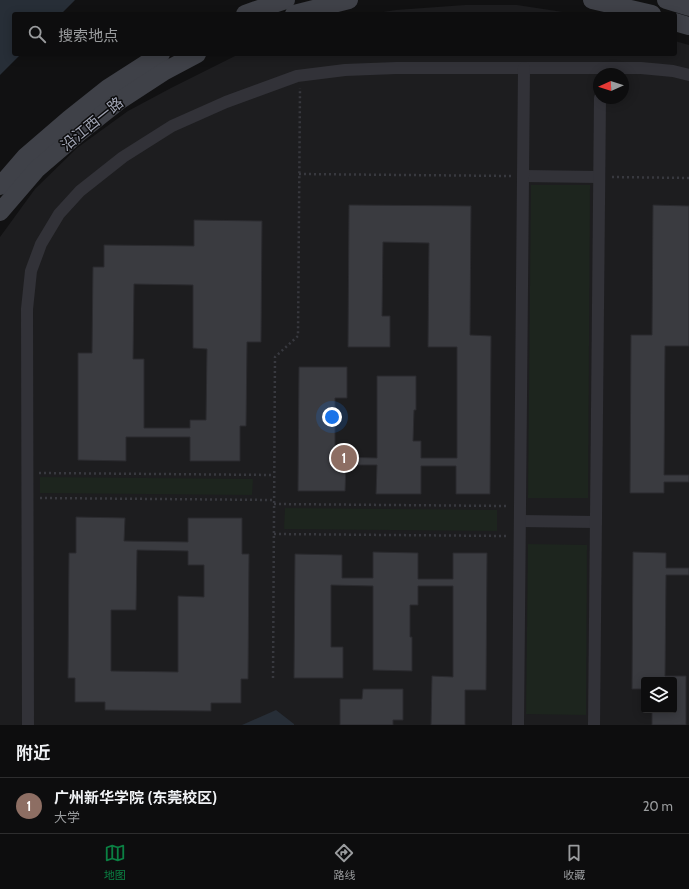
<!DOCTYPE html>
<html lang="zh">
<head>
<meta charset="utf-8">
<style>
  body { margin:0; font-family:Cabin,"Noto Sans SC",sans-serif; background:#1b1b1c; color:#f1f3f6 }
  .controls { position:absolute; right:12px; bottom:12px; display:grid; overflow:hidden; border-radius:4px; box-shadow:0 2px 10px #0003 }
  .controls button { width:36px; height:36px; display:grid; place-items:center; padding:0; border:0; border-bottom:1px solid #2d2d2e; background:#0d0d0e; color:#f1f3f6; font:20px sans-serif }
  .compass { position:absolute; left:593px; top:68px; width:36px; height:36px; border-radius:50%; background:#0d0d0e; box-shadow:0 2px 10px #0003; rotate:267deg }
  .you { position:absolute; left:332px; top:417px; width:14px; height:14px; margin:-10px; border:3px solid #fff; border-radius:50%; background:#1a73e8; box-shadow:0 0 0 6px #1a73e833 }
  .badge { display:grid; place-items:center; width:26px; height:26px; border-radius:50%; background:#0b8043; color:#fff; font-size:13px; font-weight:700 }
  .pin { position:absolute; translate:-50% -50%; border:2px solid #fff; box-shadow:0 1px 4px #0006 }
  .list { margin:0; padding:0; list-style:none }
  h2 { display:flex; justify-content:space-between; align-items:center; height:52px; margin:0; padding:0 16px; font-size:17px }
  h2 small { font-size:13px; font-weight:400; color:#9a9c9e }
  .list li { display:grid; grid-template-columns:26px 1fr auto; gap:12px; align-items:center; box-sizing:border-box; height:56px; padding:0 16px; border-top:1px solid #2d2d2e }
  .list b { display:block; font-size:15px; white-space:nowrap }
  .list p { margin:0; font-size:13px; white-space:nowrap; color:#9a9c9e }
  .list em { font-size:13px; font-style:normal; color:#9a9c9e }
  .icon { flex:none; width:22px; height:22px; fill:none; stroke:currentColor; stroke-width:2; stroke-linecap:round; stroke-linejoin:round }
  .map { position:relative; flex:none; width:689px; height:725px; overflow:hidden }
  .search { position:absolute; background:#0d0d0e; box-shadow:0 2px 10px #0003; left:12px; right:12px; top:12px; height:44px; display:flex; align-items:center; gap:10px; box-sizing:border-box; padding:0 14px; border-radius:4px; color:#9a9c9e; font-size:15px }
  .sheet { height:108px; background:#0d0d0e }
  nav { display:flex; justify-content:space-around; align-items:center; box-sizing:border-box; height:56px; border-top:1px solid #2d2d2e; background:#0d0d0e; font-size:11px; color:#9a9c9e }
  nav a { display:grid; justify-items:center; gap:2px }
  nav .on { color:#0b8043 }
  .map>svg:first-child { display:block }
  .built { fill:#1d1d1f; fill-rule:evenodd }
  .green { fill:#1d251e }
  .water { fill:#272e37 }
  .building { fill:#3a3b40; stroke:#2b2b2f; fill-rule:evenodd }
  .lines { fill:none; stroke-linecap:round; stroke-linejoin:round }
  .path { stroke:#38393f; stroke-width:2.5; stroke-dasharray:2 3; stroke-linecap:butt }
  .street { stroke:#323238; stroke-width:12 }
  .secondary { stroke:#3f4148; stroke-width:18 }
  .labels { text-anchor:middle; stroke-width:3; stroke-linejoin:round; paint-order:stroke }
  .street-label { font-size:15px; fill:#a1a5b4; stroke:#0c0c0d }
</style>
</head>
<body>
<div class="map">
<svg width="689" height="725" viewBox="0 0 689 725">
  <rect width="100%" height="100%" fill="#111112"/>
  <g class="built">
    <polygon points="465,5 517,5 576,14 370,14 396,10"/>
    <path d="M675,41L689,45V725H0V237L35,189L77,148L128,111L171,88L239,54H675ZM599,74H623V98H599ZM644,680H674V710H644Z"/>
  </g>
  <g class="green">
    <polygon points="531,185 590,185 588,498 528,498"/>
    <polygon points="40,477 253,479 252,495 40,493"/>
    <polygon points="285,508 497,510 497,531 284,529"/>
    <polygon points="528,544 587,545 586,715 526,714"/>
  </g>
  <g class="water">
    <polygon points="0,0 75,0 61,14 14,14 14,54 21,54 0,75"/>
    <polygon points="276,710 294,724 294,725 242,725"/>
  </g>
  <g class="building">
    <polygon points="349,205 471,206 470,335 491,336 490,494 456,494 456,466 421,466 421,494 376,494 377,465 346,465 345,491 298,491 299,367 347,367 347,398 335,398 335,457 377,458 377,376 416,376 416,410 414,410 413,441 421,441 421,458 457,458 457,347 428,347 429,243 383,242 382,316 390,316 390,347 348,347"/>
    <polygon points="653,205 689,206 689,346 665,346 664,475 689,475 689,482 664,482 664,493 630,493 631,335 652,335"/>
    <path d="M194,220L262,221L261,342H247L246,426H240V461H190V437H126V461L78,460V353H92L93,267H104V245L194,246ZM134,284L193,285V348L207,349L206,420H190V428H144V359H133Z"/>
    <path d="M76,517L125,518L124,541L188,542V518H242V554H249L248,679H241V703H211V711L105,710V702H75V678H68L69,553H76ZM137,550L188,551V565H204V597L178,596V672L111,671V610H136Z"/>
    <polygon points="373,552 418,553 418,579 453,579 453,553 487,553 486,690 465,690 465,725 431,725 432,676 453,677 453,586 418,586 418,605 410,605 410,637 412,637 412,671 373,670 373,586 331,585 331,647 343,647 343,678 294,678 295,554 342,555 342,578 373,578"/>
    <polygon points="633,552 666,553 666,568 689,568 689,575 666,575 665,676 686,676 686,725 652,725 652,710 674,710 674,680 644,680 644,689 632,689"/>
    <polygon points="363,689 403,689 403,720 393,720 393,725 340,725 340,699 362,699"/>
  </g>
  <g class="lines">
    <g class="path">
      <polyline points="299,174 511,176"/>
      <polyline points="612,177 689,178"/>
      <polyline points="39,473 274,475"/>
      <polyline points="40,498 274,500"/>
      <polyline points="274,504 507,506"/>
      <polyline points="274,534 507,536"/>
      <polyline points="273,678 275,357 298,336 300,88"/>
    </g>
    <g class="street">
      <polyline points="523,176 599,177"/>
      <polyline points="520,521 596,522"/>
      <polyline points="28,725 27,309 31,271 41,244 59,214 80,191 123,157 172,126 226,102 297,76 345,70 396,68 641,68 673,71 689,75"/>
      <polyline points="518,725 524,68"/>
      <polyline points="594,725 600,98"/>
    </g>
    <g class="secondary">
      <polyline points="592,0 652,14"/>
      <polyline points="666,0 689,7"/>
      <polyline points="245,14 256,10 286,0"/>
      <polyline points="294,14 349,0"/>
      <polyline points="675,22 689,26"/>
      <polyline points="0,186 26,156 69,119 108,88 161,54"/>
      <polyline points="0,212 37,169 80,132 119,101 165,71 197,54"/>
    </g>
  </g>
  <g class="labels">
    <g class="street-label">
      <text transform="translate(92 124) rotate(-39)" y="5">沿江西一路</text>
    </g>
  </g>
</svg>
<div class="controls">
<button><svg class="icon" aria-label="layers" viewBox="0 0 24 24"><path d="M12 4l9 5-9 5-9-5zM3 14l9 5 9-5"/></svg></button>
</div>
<svg class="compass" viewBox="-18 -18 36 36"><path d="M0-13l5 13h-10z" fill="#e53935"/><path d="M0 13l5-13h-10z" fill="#9a9c9e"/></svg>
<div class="you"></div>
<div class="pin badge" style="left:344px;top:458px;background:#8d6e63">1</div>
<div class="search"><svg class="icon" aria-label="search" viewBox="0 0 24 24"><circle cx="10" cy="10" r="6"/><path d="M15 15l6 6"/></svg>搜索地点</div>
</div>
<section class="sheet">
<h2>附近<small></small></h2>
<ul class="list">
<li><span class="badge" style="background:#8d6e63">1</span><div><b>广州新华学院 (东莞校区)</b><p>大学</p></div><em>20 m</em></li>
</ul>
</section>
<nav>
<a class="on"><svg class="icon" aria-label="map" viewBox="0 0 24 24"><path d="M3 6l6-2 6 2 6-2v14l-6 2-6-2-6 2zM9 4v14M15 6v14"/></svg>地图</a>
<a><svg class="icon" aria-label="directions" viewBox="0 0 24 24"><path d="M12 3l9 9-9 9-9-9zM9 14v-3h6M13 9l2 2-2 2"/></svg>路线</a>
<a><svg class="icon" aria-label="saved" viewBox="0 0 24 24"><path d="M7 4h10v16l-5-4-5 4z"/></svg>收藏</a>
</nav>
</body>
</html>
